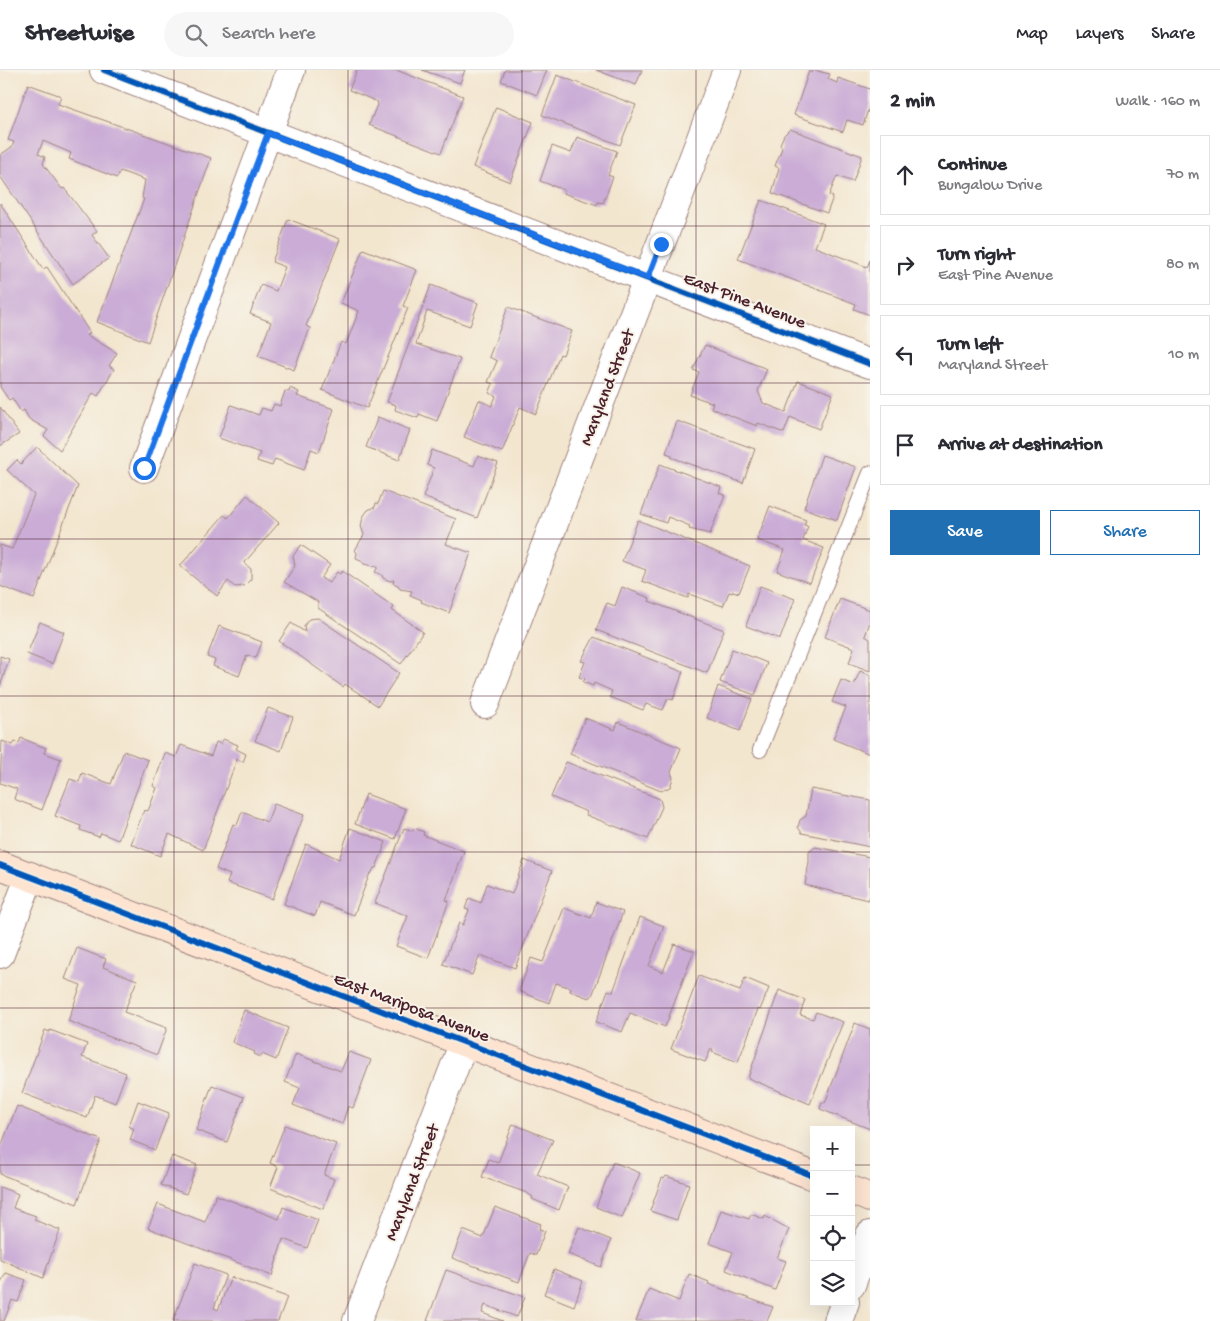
<!DOCTYPE html>
<html lang="en">
<head>
<meta charset="utf-8">
<style>
  body { margin:0; font-family:"Gochi Hand",sans-serif; background:#f7f7f7; color:#2b2b33 }
  .controls { position:absolute; right:15px; bottom:15px; display:grid; overflow:hidden; border-radius:0px; box-shadow:0 5px 20px #0002 }
  .controls button { width:45px; height:45px; display:grid; place-items:center; padding:0; border:0; border-bottom:1px solid #e1e1e2; background:#fff; color:#2b2b33; font:25px sans-serif }
  .stop { position:absolute; width:15px; height:15px; margin:-11px; border:4px solid #1a73e8; border-radius:50%; background:#fff }
  .stop.end { background:#1a73e8; border-color:#fff; box-shadow:0 1px 5px #0008 }
  .list { margin:0; padding:0; list-style:none }
  h2 { display:flex; justify-content:space-between; align-items:center; height:65px; margin:0; padding:0 20px; font-size:21px }
  h2 small { font-size:16px; font-weight:400; color:#7c7c81 }
  .list li { display:grid; grid-template-columns:32px 1fr auto; gap:15px; align-items:center; box-sizing:border-box; height:80px; margin:0 10px 10px; padding:0 10px; border:1px solid #e1e1e2; border-radius:0px }
  .list b { display:block; font-size:19px; white-space:nowrap }
  .list p { margin:0; font-size:16px; white-space:nowrap; color:#7c7c81 }
  .list em { font-size:16px; font-style:normal; color:#7c7c81 }
  .actions { display:flex; gap:10px; padding:15px 20px }
  .actions a { flex:1; padding:11px 0; border:1px solid #1f6fb2; border-radius:0px; text-align:center; font-size:18px; color:#1f6fb2 }
  .actions .main { background:#1f6fb2; color:#fff }
  .icon { flex:none; width:28px; height:28px; fill:none; stroke:currentColor; stroke-width:2; stroke-linecap:round; stroke-linejoin:round }
  .map { position:relative; flex:none; width:870px; height:1251px; overflow:hidden }
  header { display:flex; align-items:center; gap:30px; box-sizing:border-box; height:70px; padding:0 25px; background:#fff; border-bottom:1px solid #e1e1e2 }
  header strong { font-size:24px }
  nav { display:flex; gap:28px; margin-inline-start:auto; font-size:18px }
  .search { width:350px; height:45px; background:#f7f7f7; display:flex; align-items:center; gap:12px; box-sizing:border-box; padding:0 18px; border-radius:28px; color:#7c7c81; font-size:19px }
  main { display:flex }
  aside { flex:1; background:#fff }
  .map>svg:first-child { display:block }
  .building { fill:#caacd6 }
  .lines { fill:none; stroke-linecap:round; stroke-linejoin:round }
  .lane-casing { stroke:#9e827d; stroke-width:16 }
  .street-casing { stroke:#9e827d; stroke-width:30 }
  .secondary-casing { stroke:#9e827d; stroke-width:30 }
  .lane { stroke:#fff; stroke-width:14 }
  .street { stroke:#fff; stroke-width:28 }
  .secondary { stroke:#fde4d1; stroke-width:28 }
  .cycleway-casing { stroke:#f7f3e8; stroke-width:9 }
  .cycleway { stroke:#0057b8; stroke-width:6 }
  .route { stroke:#1a73e8; stroke-width:6 }
  .grid { fill:none; stroke:#4a1f2b; stroke-width:1; stroke-opacity:0.55 }
  .labels { text-anchor:middle; stroke-width:4; stroke-linejoin:round; paint-order:stroke }
  .street-label { font-size:18px; fill:#4a1f2b; stroke:#f7f3e8 }
</style>
</head>
<body>
<header>
<strong>Streetwise</strong>
<div class="search"><svg class="icon" aria-label="search" viewBox="0 0 24 24"><circle cx="10" cy="10" r="6"/><path d="M15 15l6 6"/></svg>Search here</div>
<nav><a>Map</a><a>Layers</a><a>Share</a></nav>
</header>
<main>
<div class="map">
<svg width="870" height="1251" viewBox="0 0 870 1251">
  <rect width="100%" height="100%" fill="#f7f3e8"/>
  <filter id="ink" filterUnits="userSpaceOnUse"><feTurbulence type="fractalNoise" baseFrequency=".02" numOctaves="2"/><feDisplacementMap in="SourceGraphic" scale="10" xChannelSelector="R" yChannelSelector="G"/><feConvolveMatrix kernelMatrix="1 2 1 2 8 2 1 2 1" color-interpolation-filters="sRGB"/></filter>
  <filter id="wash" filterUnits="userSpaceOnUse"><feTurbulence type="fractalNoise" baseFrequency=".0096" numOctaves="4" result="noise"/><feDisplacementMap in="SourceGraphic" scale="20" xChannelSelector="R" yChannelSelector="G"/><feGaussianBlur stdDeviation="1.12" result="paint"/><feColorMatrix in="noise" values="0 0 0 0 0 0 0 0 0 0 0 0 0 0 0 0 0 1.4 0 .05"/><feComposite in="paint" operator="in"/></filter>
  <g filter="url(#wash)">
    <rect width="100%" height="100%" fill="#f3e6cf"/>
    <g id="blocks">
      <g class="building">
        <polygon points="357,0 396,0 463,26 441,83 369,55 378,32 349,20"/>
        <polygon points="422,0 465,0 460,13"/>
        <polygon points="505,0 547,0 537,25 501,11"/>
        <polygon points="596,0 642,0 636,15"/>
        <polygon points="813,0 830,4 828,9 837,13 838,8 870,19 870,34 863,55 847,50 843,62 794,45 809,1 812,3"/>
        <polygon points="557,5 636,35 620,75 542,45"/>
        <polygon points="28,14 61,26 58,34 211,88 148,272 97,252 144,129 142,128 145,110 120,101 117,108 69,89 71,83 43,71 38,84 45,87 43,94 62,119 64,118 97,161 92,165 109,188 73,214 0,106 0,85 12,77 14,72 8,70"/>
        <polygon points="496,37 533,52 510,112 473,97"/>
        <polygon points="790,59 862,86 853,112 837,106 829,125 833,127 827,143 772,123 779,98 775,96 782,78 780,74 784,65"/>
        <polygon points="577,67 617,81 608,105 613,107 603,133 598,132 597,135 563,123 564,120 540,111 552,76 571,83"/>
        <polygon points="761,130 824,154 815,177 867,197 870,190 870,245 854,239 856,234 738,189"/>
        <polygon points="0,133 43,199 47,197 90,263 87,265 117,283 109,296 114,299 98,326 93,323 60,380 44,366 48,360 29,349 24,340 21,342 12,328 9,330 0,317"/>
        <polygon points="288,149 340,169 306,256 310,258 294,300 258,286 271,252 250,244 261,215 276,221 285,197 272,192"/>
        <polygon points="363,179 417,200 403,236 408,238 367,338 322,320 341,272 346,274 359,241 341,233"/>
        <polygon points="431,215 478,233 470,256 427,241 416,274 460,289 437,351 419,344 418,348 395,340 396,335 387,332"/>
        <polygon points="508,237 572,261 563,285 560,284 536,344 520,337 502,382 464,367 479,330 492,336 496,326 489,323 493,314 488,312 497,291 489,287"/>
        <polygon points="705,275 767,299 758,321 763,333 786,342 798,311 833,324 819,359 790,347 784,363 758,353 757,356 711,338 713,333 690,325 699,302 693,300"/>
        <polygon points="290,318 299,322 297,326 334,339 319,382 311,379 304,400 275,389 272,396 257,391 260,383 219,368 231,335 259,345 262,338 271,341 274,334 280,336 285,321 289,322"/>
        <polygon points="0,337 19,364 0,376"/>
        <polygon points="378,347 410,360 399,390 366,377"/>
        <polygon points="677,351 755,379 743,413 671,387 672,385 666,383"/>
        <polygon points="37,377 78,416 34,529 0,516 0,475 12,479 34,425 7,400 17,390 21,394"/>
        <polygon points="432,380 474,396 478,386 498,393 477,448 423,427 434,398 427,395"/>
        <polygon points="822,385 856,397 837,450 804,438"/>
        <polygon points="660,394 721,417 719,423 725,425 710,464 689,459 690,456 668,447 666,453 641,444"/>
        <polygon points="383,421 456,449 446,474 471,483 449,543 421,532 422,530 410,525 412,521 400,519 398,515 393,513 394,510 390,511 383,508 382,505 375,502 378,497 364,494 361,490 356,488 357,483 355,480 364,465 361,456 363,447 368,440 375,437 376,433 378,434"/>
        <polygon points="247,425 279,453 244,493 251,499 251,509 244,516 235,517 228,511 217,526 180,496 224,445 228,448"/>
        <polygon points="770,436 806,450 804,455 808,456 803,470 824,478 810,513 777,501 785,480 757,470"/>
        <polygon points="638,450 750,496 739,523 733,521 732,523 729,522 723,536 689,524 688,528 642,511 646,500 622,491"/>
        <polygon points="301,475 330,495 321,508 329,513 337,502 340,504 342,501 394,537 392,540 423,562 401,594 318,538 318,532 284,512 295,496 293,486"/>
        <polygon points="760,516 795,529 780,569 746,556"/>
        <polygon points="622,517 650,528 649,531 724,560 707,603 596,560 607,533 615,536"/>
        <polygon points="840,529 870,540 870,552 865,566 870,569 870,601 849,593 854,578 825,567"/>
        <polygon points="318,548 399,603 378,636 345,614 343,617 279,571 291,553 305,562 304,556 309,549"/>
        <polygon points="40,552 64,562 52,594 27,584"/>
        <polygon points="219,556 262,572 256,588 247,585 239,606 213,596 215,590 207,587"/>
        <polygon points="594,567 683,602 673,630 668,628 663,640 646,634 643,640 610,627 612,621 594,613 593,616 583,612 585,609 579,607 585,592 581,591"/>
        <polygon points="732,579 767,593 755,625 720,612"/>
        <polygon points="0,586 9,589 0,617"/>
        <polygon points="860,601 870,605 870,684 833,669 846,637 832,632 841,610 854,615"/>
        <polygon points="718,616 752,629 740,661 707,648"/>
        <polygon points="268,638 293,647 281,681 255,671"/>
        <polygon points="585,648 615,660 618,652 681,678 671,702 673,708 670,717 661,721 570,684"/>
        <polygon points="21,668 46,678 44,683 61,689 42,740 14,729 17,719 0,713 2,671 13,675 15,672 19,673"/>
        <polygon points="223,669 238,675 236,679 246,684 243,692 237,689 203,780 169,764 160,786 131,774 144,740 148,741 157,718 153,716 165,683 176,687 181,675 211,686 216,672 221,674"/>
        <polygon points="124,681 148,690 118,770 101,763 99,767 80,760 81,756 55,746 70,709 79,712 82,703 111,714"/>
        <polygon points="566,692 660,729 662,737 648,769 586,745 587,742 551,727"/>
        <polygon points="811,719 870,730 870,777 802,763 798,757 800,750 806,746"/>
        <polygon points="366,724 406,739 395,769 355,754"/>
        <polygon points="274,734 304,745 272,829 227,813 230,805 216,799 233,754 237,755 242,742 267,752"/>
        <polygon points="350,758 386,772 376,798 374,798 371,804 370,803 354,845 320,832 315,846 284,834 306,774 339,789"/>
        <polygon points="404,758 413,761 414,758 424,762 423,765 464,781 446,830 449,831 428,888 396,876 408,846 375,833"/>
        <polygon points="815,777 870,787 870,826 868,830 805,815 809,792 809,782"/>
        <polygon points="524,790 552,801 515,898 480,885 472,905 443,894 459,853 463,855 469,840 465,839 469,828 481,833 487,814 512,824"/>
        <polygon points="596,832 623,842 592,926 589,928 570,921 571,918 556,913 549,933 519,921 531,888 543,892 564,838 591,848"/>
        <polygon points="640,847 664,856 649,896 663,902 674,874 694,881 665,957 630,943 622,962 596,952 608,920 613,922"/>
        <polygon points="77,878 106,889 103,897 137,910 124,942 167,958 157,985 68,951 81,915 65,909"/>
        <polygon points="699,906 740,921 745,908 769,918 760,940 758,939 738,992 712,982 713,980 711,979 705,992 671,979"/>
        <polygon points="779,920 805,930 800,945 813,949 816,942 843,952 810,1034 748,1008"/>
        <polygon points="244,940 288,958 276,990 262,984 261,987 254,984 255,982 232,972"/>
        <polygon points="855,953 870,959 870,1059 820,1039 822,1032 825,1033"/>
        <polygon points="45,960 50,962 50,960 87,974 82,987 126,1003 115,1033 95,1025 87,1048 22,1023"/>
        <polygon points="349,982 371,990 353,1038 348,1036 342,1054 293,1035 300,1018 285,1012 296,984 341,1001"/>
        <polygon points="212,1015 244,1027 227,1072 196,1060"/>
        <polygon points="138,1031 169,1043 155,1080 130,1070 134,1059 129,1056"/>
        <polygon points="17,1036 101,1070 77,1134 0,1104 0,1079"/>
        <polygon points="513,1054 553,1070 537,1104 568,1117 559,1140 532,1129 533,1127 527,1123 482,1107 489,1089 498,1093"/>
        <polygon points="285,1055 336,1074 324,1105 334,1109 323,1139 270,1118 278,1097 270,1093"/>
        <polygon points="172,1086 197,1095 186,1124 161,1115"/>
        <polygon points="613,1092 640,1103 622,1148 596,1137"/>
        <polygon points="666,1106 689,1114 677,1150 650,1141 662,1108 664,1109"/>
        <polygon points="0,1117 18,1124 13,1138 36,1146 34,1150 60,1160 43,1208 0,1189"/>
        <polygon points="216,1125 279,1149 283,1137 318,1150 307,1178 283,1169 272,1206 148,1158 158,1134 205,1152"/>
        <polygon points="495,1137 541,1154 539,1159 545,1161 536,1185 530,1183 519,1212 452,1188 463,1160 483,1168"/>
        <polygon points="721,1140 749,1149 751,1144 764,1149 765,1146 789,1159 777,1188 786,1191 775,1220 726,1200 733,1182 709,1173"/>
        <polygon points="579,1157 611,1170 601,1197 568,1184"/>
        <polygon points="195,1193 226,1205 214,1238 218,1240 231,1207 287,1227 278,1251 173,1251"/>
        <polygon points="554,1199 583,1211 574,1236 544,1224"/>
        <polygon points="446,1200 525,1227 517,1247 485,1235 482,1243 503,1251 427,1251"/>
        <polygon points="6,1203 26,1210 18,1232 12,1230 4,1251 0,1251 0,1214"/>
        <polygon points="689,1204 709,1212 708,1214 773,1237 767,1251 636,1251 649,1219 679,1231"/>
      </g>
    </g>
  </g>
  <g filter="url(#ink)">
    <use href="#blocks" fill-opacity="0" stroke="#9e827d" stroke-width="1"/>
    <g class="lines">
      <g class="lane-casing">
        <polyline id="lane" points="760,680 870,403"/>
      </g>
      <g class="street-casing">
        <g id="street">
          <polyline points="104,0 870,294"/>
          <polyline points="144,398 291,0"/>
          <polyline points="485,634 727,0"/>
          <polyline points="0,884 30,806"/>
          <polyline points="851,1215 870,1165"/>
          <polyline points="357,1251 464,972"/>
          <polyline points="838,1251 845,1232"/>
        </g>
      </g>
      <g class="secondary-casing">
        <g id="secondary">
          <polyline points="0,795 814,1106"/>
          <polyline points="851,1120 870,1128"/>
        </g>
      </g>
      <use href="#lane" class="lane"/>
      <use href="#street" class="street"/>
      <use href="#secondary" class="secondary"/>
      <g class="cycleway-casing">
        <g id="cycleway">
          <polyline points="104,0 870,294"/>
          <polyline points="0,795 814,1106"/>
        </g>
      </g>
      <use href="#cycleway" class="cycleway"/>
    </g>
  </g>
  <g class="lines" filter="url(#ink)">
    <polyline class="route" points="144,398 268,63 648,208 661,174"/>
  </g>
  <path class="grid" d="M174,0V1251M348,0V1251M522,0V1251M696,0V1251M0,156H870M0,313H870M0,469H870M0,626H870M0,782H870M0,938H870M0,1095H814M851,1095H870"/>
  <g class="labels">
    <g class="street-label">
      <text transform="translate(745 229) rotate(21)" y="6">East Pine Avenue</text>
      <text transform="translate(606 317) rotate(-69)" y="6">Maryland Street</text>
      <text transform="translate(412 936) rotate(21)" y="6">East Mariposa Avenue</text>
      <text transform="translate(411 1112) rotate(-69)" y="6">Maryland Street</text>
    </g>
  </g>
</svg>
<div class="controls">
<button>+</button>
<button>−</button>
<button><svg class="icon" aria-label="locate" viewBox="0 0 24 24"><circle cx="12" cy="12" r="6"/><path d="M12 2v4M12 18v4M2 12h4M18 12h4"/></svg></button>
<button><svg class="icon" aria-label="layers" viewBox="0 0 24 24"><path d="M12 4l9 5-9 5-9-5zM3 14l9 5 9-5"/></svg></button>
</div>
<div class="stop" style="left:144px;top:398px"></div>
<div class="stop end" style="left:661px;top:174px"></div>
</div>
<aside>
<h2>2 min<small>Walk · 160 m</small></h2>
<ul class="list">
<li><svg class="icon" aria-label="ahead" viewBox="0 0 24 24"><path d="M12 20V5M6 11l6-6 6 6"/></svg><div><b>Continue</b><p>Bungalow Drive</p></div><em>70 m</em></li>
<li><svg class="icon" aria-label="right" viewBox="0 0 24 24"><path d="M7 20v-9h11M14 6l5 5-5 5"/></svg><div><b>Turn right</b><p>East Pine Avenue</p></div><em>80 m</em></li>
<li><svg class="icon" aria-label="left" viewBox="0 0 24 24"><path d="M17 20v-9H6M10 6l-5 5 5 5"/></svg><div><b>Turn left</b><p>Maryland Street</p></div><em>10 m</em></li>
<li><svg class="icon" aria-label="arrive" viewBox="0 0 24 24"><path d="M6 21V4h12l-3 4 3 4H6"/></svg><div><b>Arrive at destination</b></div></li>
</ul>
<div class="actions"><a class="main">Save</a><a>Share</a></div>
</aside>
</main>
</body>
</html>
